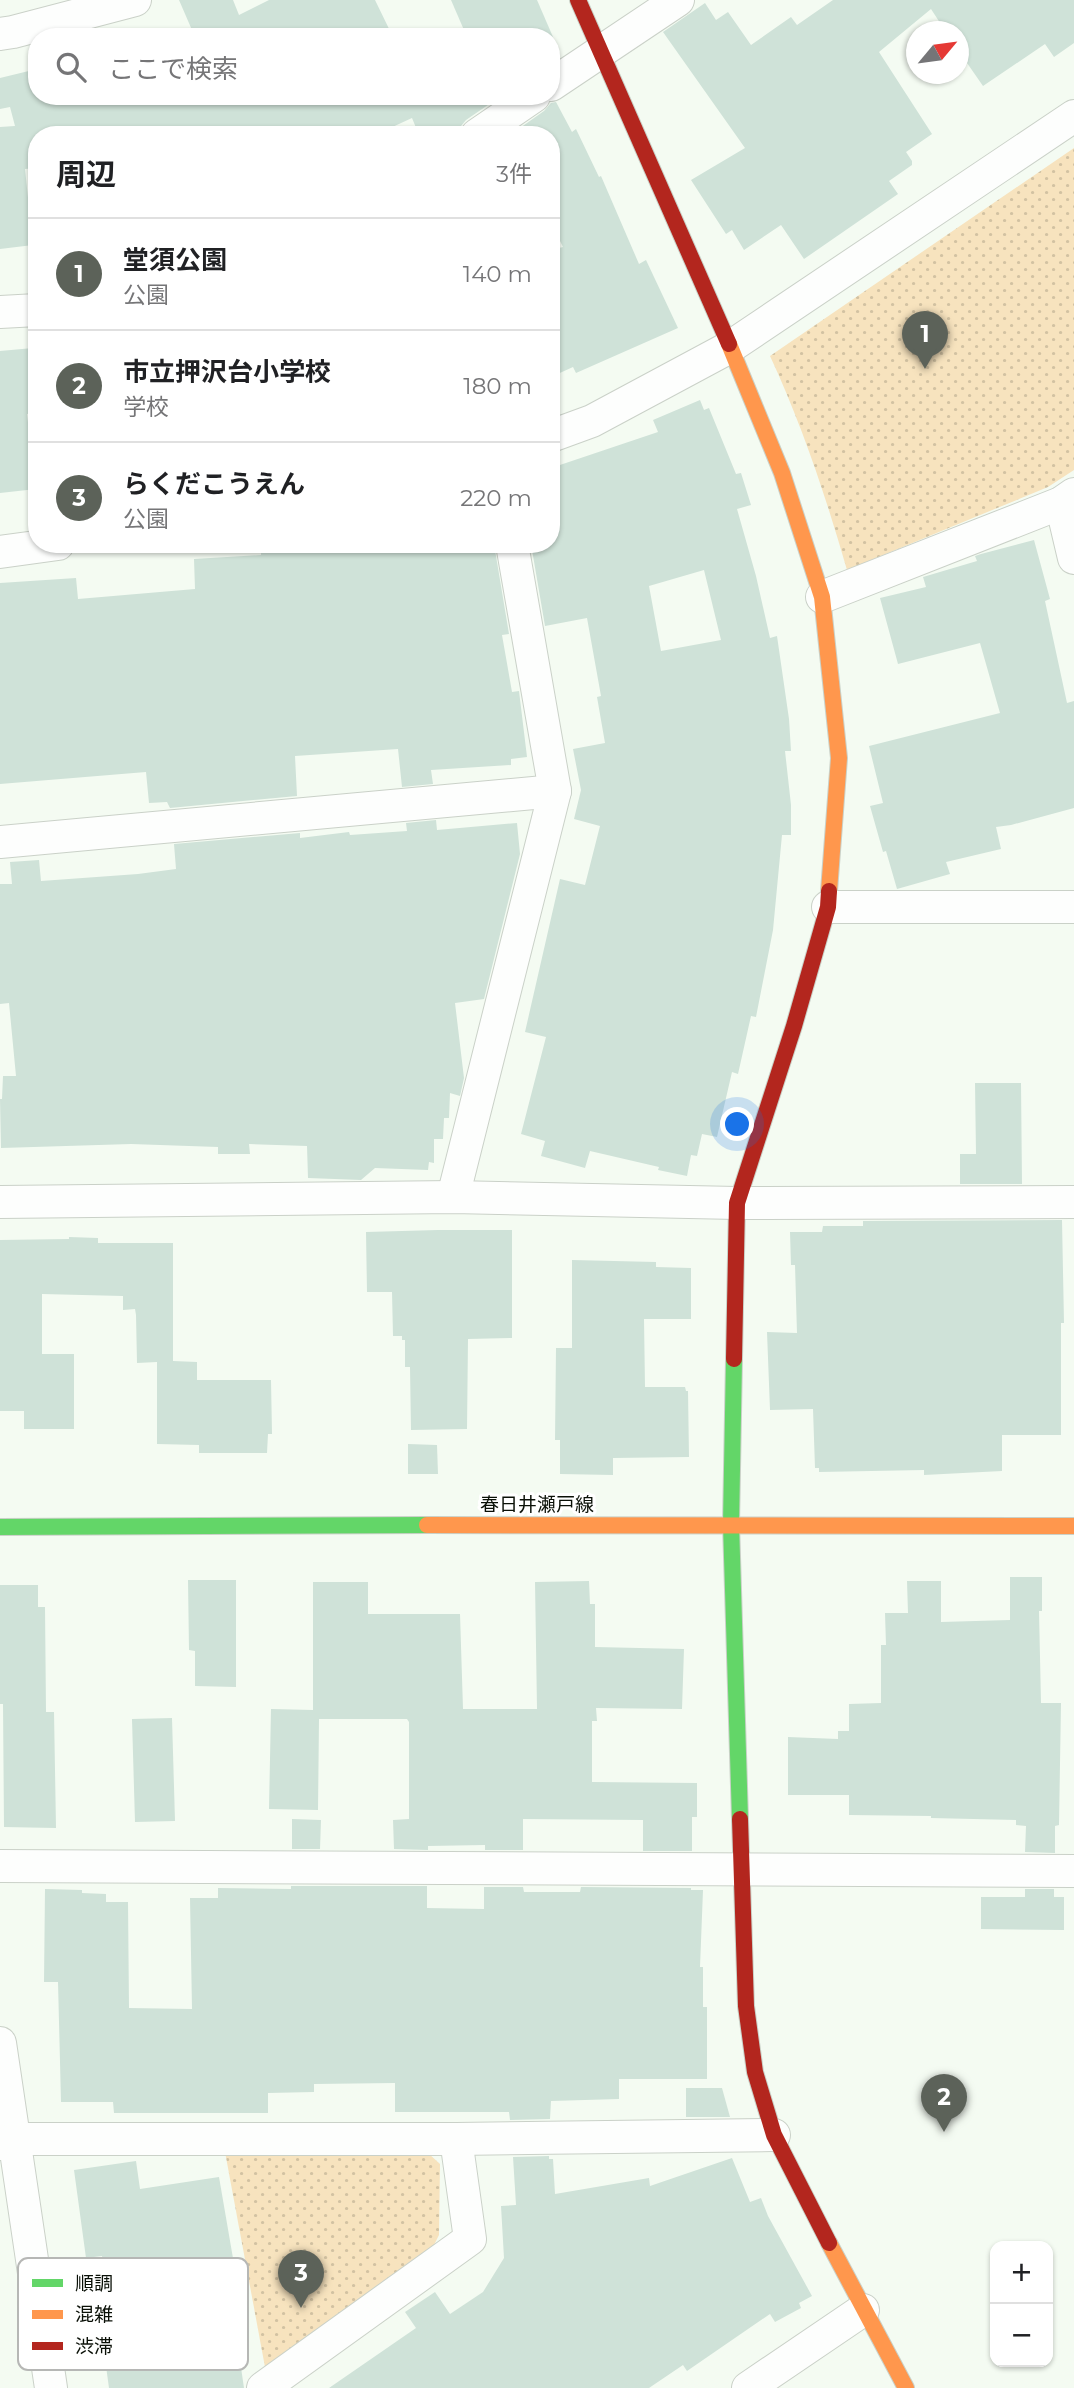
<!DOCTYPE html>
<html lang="ja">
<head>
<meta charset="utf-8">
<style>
  body { margin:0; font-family:Montserrat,"Noto Sans JP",sans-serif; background:#f6f6f6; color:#202124 }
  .controls { position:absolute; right:21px; bottom:21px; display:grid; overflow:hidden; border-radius:14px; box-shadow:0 2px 5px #0004 }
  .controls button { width:63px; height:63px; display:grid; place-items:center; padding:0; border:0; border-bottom:2px solid #e0e0e0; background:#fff; color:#202124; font:35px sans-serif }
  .compass { position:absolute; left:906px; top:21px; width:63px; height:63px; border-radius:50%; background:#fff; box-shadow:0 2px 5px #0004; rotate:61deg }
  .you { position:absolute; left:738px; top:1125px; width:24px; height:24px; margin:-18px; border:5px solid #fff; border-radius:50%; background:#1a73e8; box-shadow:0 0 0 10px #1a73e833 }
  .badge { display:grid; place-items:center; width:46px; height:46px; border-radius:50%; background:#5c6259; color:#fff; font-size:23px; font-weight:700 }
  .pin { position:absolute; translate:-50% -58px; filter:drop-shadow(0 2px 4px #0008) }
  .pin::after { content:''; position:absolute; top:37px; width:24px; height:21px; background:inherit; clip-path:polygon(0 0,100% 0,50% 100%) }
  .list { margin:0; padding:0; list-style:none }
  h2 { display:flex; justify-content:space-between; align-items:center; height:91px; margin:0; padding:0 28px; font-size:30px }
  h2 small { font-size:23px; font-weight:400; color:#757577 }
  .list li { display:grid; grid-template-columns:46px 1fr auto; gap:21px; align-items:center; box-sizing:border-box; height:112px; padding:0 28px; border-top:2px solid #e0e0e0 }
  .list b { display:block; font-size:26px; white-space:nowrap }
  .list p { margin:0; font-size:23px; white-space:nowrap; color:#757577 }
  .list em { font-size:23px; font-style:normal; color:#757577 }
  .icon { flex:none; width:38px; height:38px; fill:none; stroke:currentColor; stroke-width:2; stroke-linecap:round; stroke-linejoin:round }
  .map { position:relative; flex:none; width:1074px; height:2388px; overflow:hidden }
  .search { position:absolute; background:#fff; box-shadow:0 2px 5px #0004; left:28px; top:28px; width:532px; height:77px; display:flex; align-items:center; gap:18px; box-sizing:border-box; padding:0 24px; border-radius:28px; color:#757577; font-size:26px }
  .panel { position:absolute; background:#fff; box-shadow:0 2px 5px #0004; left:28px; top:126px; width:532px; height:427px; border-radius:28px }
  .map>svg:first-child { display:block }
  .park { fill:url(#park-dots) }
  .building { fill:#cfe2d8; fill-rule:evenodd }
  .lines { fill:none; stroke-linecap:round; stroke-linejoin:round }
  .street-casing { stroke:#cad1c8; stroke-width:34 }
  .fast-casing { stroke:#cad1c8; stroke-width:18 }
  .slow-casing { stroke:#cad1c8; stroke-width:18 }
  .jam-casing { stroke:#cad1c8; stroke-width:18 }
  .street { stroke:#fdfefd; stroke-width:32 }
  .fast { stroke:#63d668; stroke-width:16 }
  .slow { stroke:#ff974d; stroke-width:16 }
  .jam { stroke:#b3261e; stroke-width:16 }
  .labels { text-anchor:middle; stroke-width:6; stroke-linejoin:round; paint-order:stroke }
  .street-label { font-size:19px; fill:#0a1007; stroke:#fff }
  .key { fill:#fff; stroke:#b6b7b5; stroke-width:2 }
  .key-label { font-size:19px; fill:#0a1007 }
</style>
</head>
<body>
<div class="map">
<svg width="1074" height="2388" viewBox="0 0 1074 2388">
  <defs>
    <pattern id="park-dots" width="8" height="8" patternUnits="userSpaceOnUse" patternTransform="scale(1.75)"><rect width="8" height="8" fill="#f7e3be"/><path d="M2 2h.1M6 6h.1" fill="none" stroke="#d2c2a2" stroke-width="1.8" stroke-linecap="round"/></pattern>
  </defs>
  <rect width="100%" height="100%" fill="#f4fbf2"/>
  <g class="park">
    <path d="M1074,148V470L1048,487L847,570C826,497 802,425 770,356Z"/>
    <polygon points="225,2152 428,2153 440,2164 439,2235 432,2249 265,2367"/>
  </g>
  <g class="building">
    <polygon points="179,0 233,0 239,15 269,0 375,0 393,37 195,37"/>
    <polygon points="451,0 537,0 553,37 467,37"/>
    <polygon points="833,0 1074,0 1074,43 1054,57 1045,44 983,86 958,50 958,32 946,32 931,9 879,52 932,134 906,152 912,161 912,165 889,181 898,194 804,259 781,225 744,250 732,230 726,234 691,180 745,148 663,32 705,3 716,20 728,12 751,45 791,17 797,25"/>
    <polygon points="37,69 37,96 501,96 466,120 461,126 459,135 419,135 412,118 375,135 37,135 37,168 25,169 33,245 0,249 0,127 15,126 10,107 0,109 0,78"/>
    <polygon points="556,102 572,132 576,129 599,177 601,176 639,264 646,260 678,328 576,373 573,367 551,377 551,250 563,247 551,223 551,135 510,135 544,111 551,103"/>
    <polygon points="33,348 37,413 27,414 36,489 0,493 0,351"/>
    <path d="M700,400L704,410L709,408L736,474L741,473L751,505L737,509L756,576L770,638L777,636L789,719L791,751H785L791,805V835H782L773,930L756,1017L751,1016L738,1074L732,1072L717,1137L702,1134L697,1156L691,1155L687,1176L658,1170L659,1167L590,1151L585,1168L541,1156L545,1141L521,1134L546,1037L525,1032L560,879L585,885L600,826L574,819L581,790L573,749L605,743L597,697L601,696L587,618L545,626L531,544H551V468L658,432L653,420ZM704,570L721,640L661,651L649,586Z"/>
    <polygon points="1034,540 1050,599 1045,601 1067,703 1074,701 1074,808 1011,825 996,827 1001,849 946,862 950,874 897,889 886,851 883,852 870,806 883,803 869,746 1000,713 980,643 898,664 880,598 926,587 923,577 977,561 975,556 981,554"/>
    <polygon points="305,544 494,544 509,634 502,635 512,692 519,691 527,757 511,759 511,765 431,770 433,784 402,787 398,749 295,756 297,796 170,808 167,802 149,803 146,772 0,784 0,583 76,578 78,599 195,589 194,559 261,555 261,548"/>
    <polygon points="436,820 437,830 517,823 520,854 484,999 455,1003 464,1078 460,1096 450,1093 449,1118 444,1118 443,1139 434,1139 434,1163 429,1162 428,1170 375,1168 361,1180 308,1178 307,1146 249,1144 250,1154 218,1154 218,1147 131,1144 1,1148 0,1099 2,1099 3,1076 16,1076 9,1003 0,1004 0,884 12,884 10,862 39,860 41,881 138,874 176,869 174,844 300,833 300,838 349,832 350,835 407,831 406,823"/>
    <polygon points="975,1083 1021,1083 1022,1184 960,1184 960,1154 976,1154"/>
    <polygon points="1062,1220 1064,1323 1061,1323 1061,1435 1002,1435 1002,1471 924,1475 924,1470 819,1472 819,1468 815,1468 813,1409 770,1410 767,1332 797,1333 795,1265 791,1265 790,1232 822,1232 823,1226 863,1226 863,1221"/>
    <polygon points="438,1230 512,1230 512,1338 468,1339 467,1429 411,1430 410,1367 405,1367 405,1340 402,1340 402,1336 393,1336 392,1292 367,1292 366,1232"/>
    <polygon points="69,1237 98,1238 98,1243 173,1243 173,1361 197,1362 197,1380 271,1380 272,1434 268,1434 267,1453 199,1453 199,1445 157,1444 157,1362 137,1363 136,1315 135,1309 123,1310 123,1296 42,1294 42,1354 74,1354 74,1429 24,1429 24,1411 0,1411 0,1240 69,1239"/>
    <polygon points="572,1260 656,1262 656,1267 691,1268 691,1319 644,1319 645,1387 685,1387 686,1391 688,1391 689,1457 613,1458 613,1475 560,1474 560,1440 555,1440 556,1348 572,1348"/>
    <polygon points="408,1444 437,1445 438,1474 408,1474"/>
    <polygon points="1010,1577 1042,1577 1042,1611 1039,1611 1041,1703 1061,1703 1059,1825 1055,1826 1055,1853 1025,1852 1026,1826 1016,1825 1016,1820 931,1818 931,1816 849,1815 849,1795 788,1795 788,1737 838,1739 838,1731 849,1731 849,1704 881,1703 881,1645 886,1645 885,1613 908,1613 907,1581 941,1581 941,1622 1010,1620"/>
    <polygon points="188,1580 236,1580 236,1687 195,1686 195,1651 189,1650"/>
    <polygon points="589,1581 590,1604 595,1604 595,1647 684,1649 682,1709 596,1708 597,1721 592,1721 592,1782 697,1783 697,1817 692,1817 692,1851 643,1851 643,1820 523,1819 523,1850 485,1850 485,1845 428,1846 428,1850 394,1849 393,1820 409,1819 409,1722 407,1719 319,1719 318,1810 269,1809 271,1709 313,1710 313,1582 368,1582 368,1614 460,1614 463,1709 537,1709 535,1582"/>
    <polygon points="0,1585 38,1585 38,1607 45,1607 46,1712 54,1712 56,1828 4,1827 3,1704 0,1704"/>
    <polygon points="172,1718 175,1821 135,1822 132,1719"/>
    <polygon points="292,1819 321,1820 320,1849 292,1849"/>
    <polygon points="291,1886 427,1886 427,1908 484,1909 484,1887 523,1887 524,1892 580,1892 581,1887 691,1888 691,1890 703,1890 700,1967 703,1967 703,2007 707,2007 707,2079 619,2079 619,2099 551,2101 550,2119 510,2120 509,2112 395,2112 395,2083 314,2084 314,2092 268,2093 268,2113 114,2113 113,2102 61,2102 58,1982 44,1982 45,1889 82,1890 82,1893 106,1894 106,1902 128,1902 129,2008 192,2009 190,1898 218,1898 218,1888 291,1889"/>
    <polygon points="1025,1889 1054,1889 1054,1897 1064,1897 1064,1930 981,1929 981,1897 1025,1897"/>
    <polygon points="686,2088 722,2088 730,2117 686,2117"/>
    <polygon points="549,2156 549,2159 553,2159 555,2194 649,2178 650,2186 732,2158 750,2202 761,2198 768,2216 812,2296 799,2303 801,2308 775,2322 770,2314 687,2371 683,2365 649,2388 329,2388 416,2328 405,2312 435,2292 450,2314 483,2292 504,2258 501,2206 516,2205 513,2157"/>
    <polygon points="136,2161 140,2189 219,2177 244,2322 238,2323 243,2354 239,2354 244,2388 109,2388 99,2315 110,2313 102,2256 86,2258 74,2170"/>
  </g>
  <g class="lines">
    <g class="street-casing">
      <g id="street">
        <polyline points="0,34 13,32 135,0"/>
        <polyline points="551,85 678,0"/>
        <polyline points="477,135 534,96"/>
        <polyline points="0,312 37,310"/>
        <polyline points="551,436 592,421 730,347 1074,116"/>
        <polyline points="1061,503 1074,558"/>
        <polyline points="0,552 58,544"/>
        <polyline points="822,597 1061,503 1074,494"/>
        <polyline points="0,842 555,791"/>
        <polyline points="828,907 1074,907"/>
        <polyline points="453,1197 555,791 512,544"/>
        <polyline points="0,1202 453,1197 737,1203 1074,1202"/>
        <polyline points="0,1866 1074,1871"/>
        <polyline points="0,2043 51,2388"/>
        <polyline points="0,2144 15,2139 456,2139 774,2135"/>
        <polyline points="263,2388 470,2239 456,2139"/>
        <polyline points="748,2388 863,2310"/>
      </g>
    </g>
    <g class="fast-casing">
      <g id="fast">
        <polyline points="734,1359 731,1524 740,1819"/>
        <polyline points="0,1527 427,1525"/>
      </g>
    </g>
    <g class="slow-casing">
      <g id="slow">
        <polyline points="729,344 782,473 822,597 839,758 829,891"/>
        <polyline points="427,1525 1074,1526"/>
        <polyline points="829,2243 906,2388"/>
      </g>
    </g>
    <g class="jam-casing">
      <g id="jam">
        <polyline points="578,0 729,344"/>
        <polyline points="734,1359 737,1203 794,1026 828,907 829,891"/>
        <polyline points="740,1819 746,2006 755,2072 774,2135 829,2243"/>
      </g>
    </g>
    <use href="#street" class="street"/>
    <use href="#fast" class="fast"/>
    <use href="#slow" class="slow"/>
    <use href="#jam" class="jam"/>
  </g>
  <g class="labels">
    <g class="street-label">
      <text x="537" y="1511">春日井瀬戸線</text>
    </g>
  </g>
  <rect x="18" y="2258" width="230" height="112" rx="10" class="key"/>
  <rect x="32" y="2279" width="31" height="8" fill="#63d668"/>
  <rect x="32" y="2310" width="31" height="9" fill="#ff974d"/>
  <rect x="32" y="2342" width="31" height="8" fill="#b3261e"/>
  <g class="key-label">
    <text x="75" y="2290">順調</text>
    <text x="75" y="2321">混雑</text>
    <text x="75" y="2353">渋滞</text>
  </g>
</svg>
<div class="controls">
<button>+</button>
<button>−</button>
</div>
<svg class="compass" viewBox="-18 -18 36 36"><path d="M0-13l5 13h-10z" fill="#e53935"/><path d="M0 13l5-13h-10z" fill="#757577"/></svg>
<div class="you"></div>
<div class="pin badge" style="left:925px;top:369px">1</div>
<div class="pin badge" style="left:944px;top:2132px">2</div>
<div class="pin badge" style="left:301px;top:2308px">3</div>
<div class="search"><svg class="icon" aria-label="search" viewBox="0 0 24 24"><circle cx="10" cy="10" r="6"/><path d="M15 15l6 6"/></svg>ここで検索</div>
<section class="panel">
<h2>周辺<small>3件</small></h2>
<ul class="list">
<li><span class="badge">1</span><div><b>堂須公園</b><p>公園</p></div><em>140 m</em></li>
<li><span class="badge">2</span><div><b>市立押沢台小学校</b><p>学校</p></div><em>180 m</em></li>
<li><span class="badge">3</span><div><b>らくだこうえん</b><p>公園</p></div><em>220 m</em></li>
</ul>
</section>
</div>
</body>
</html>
